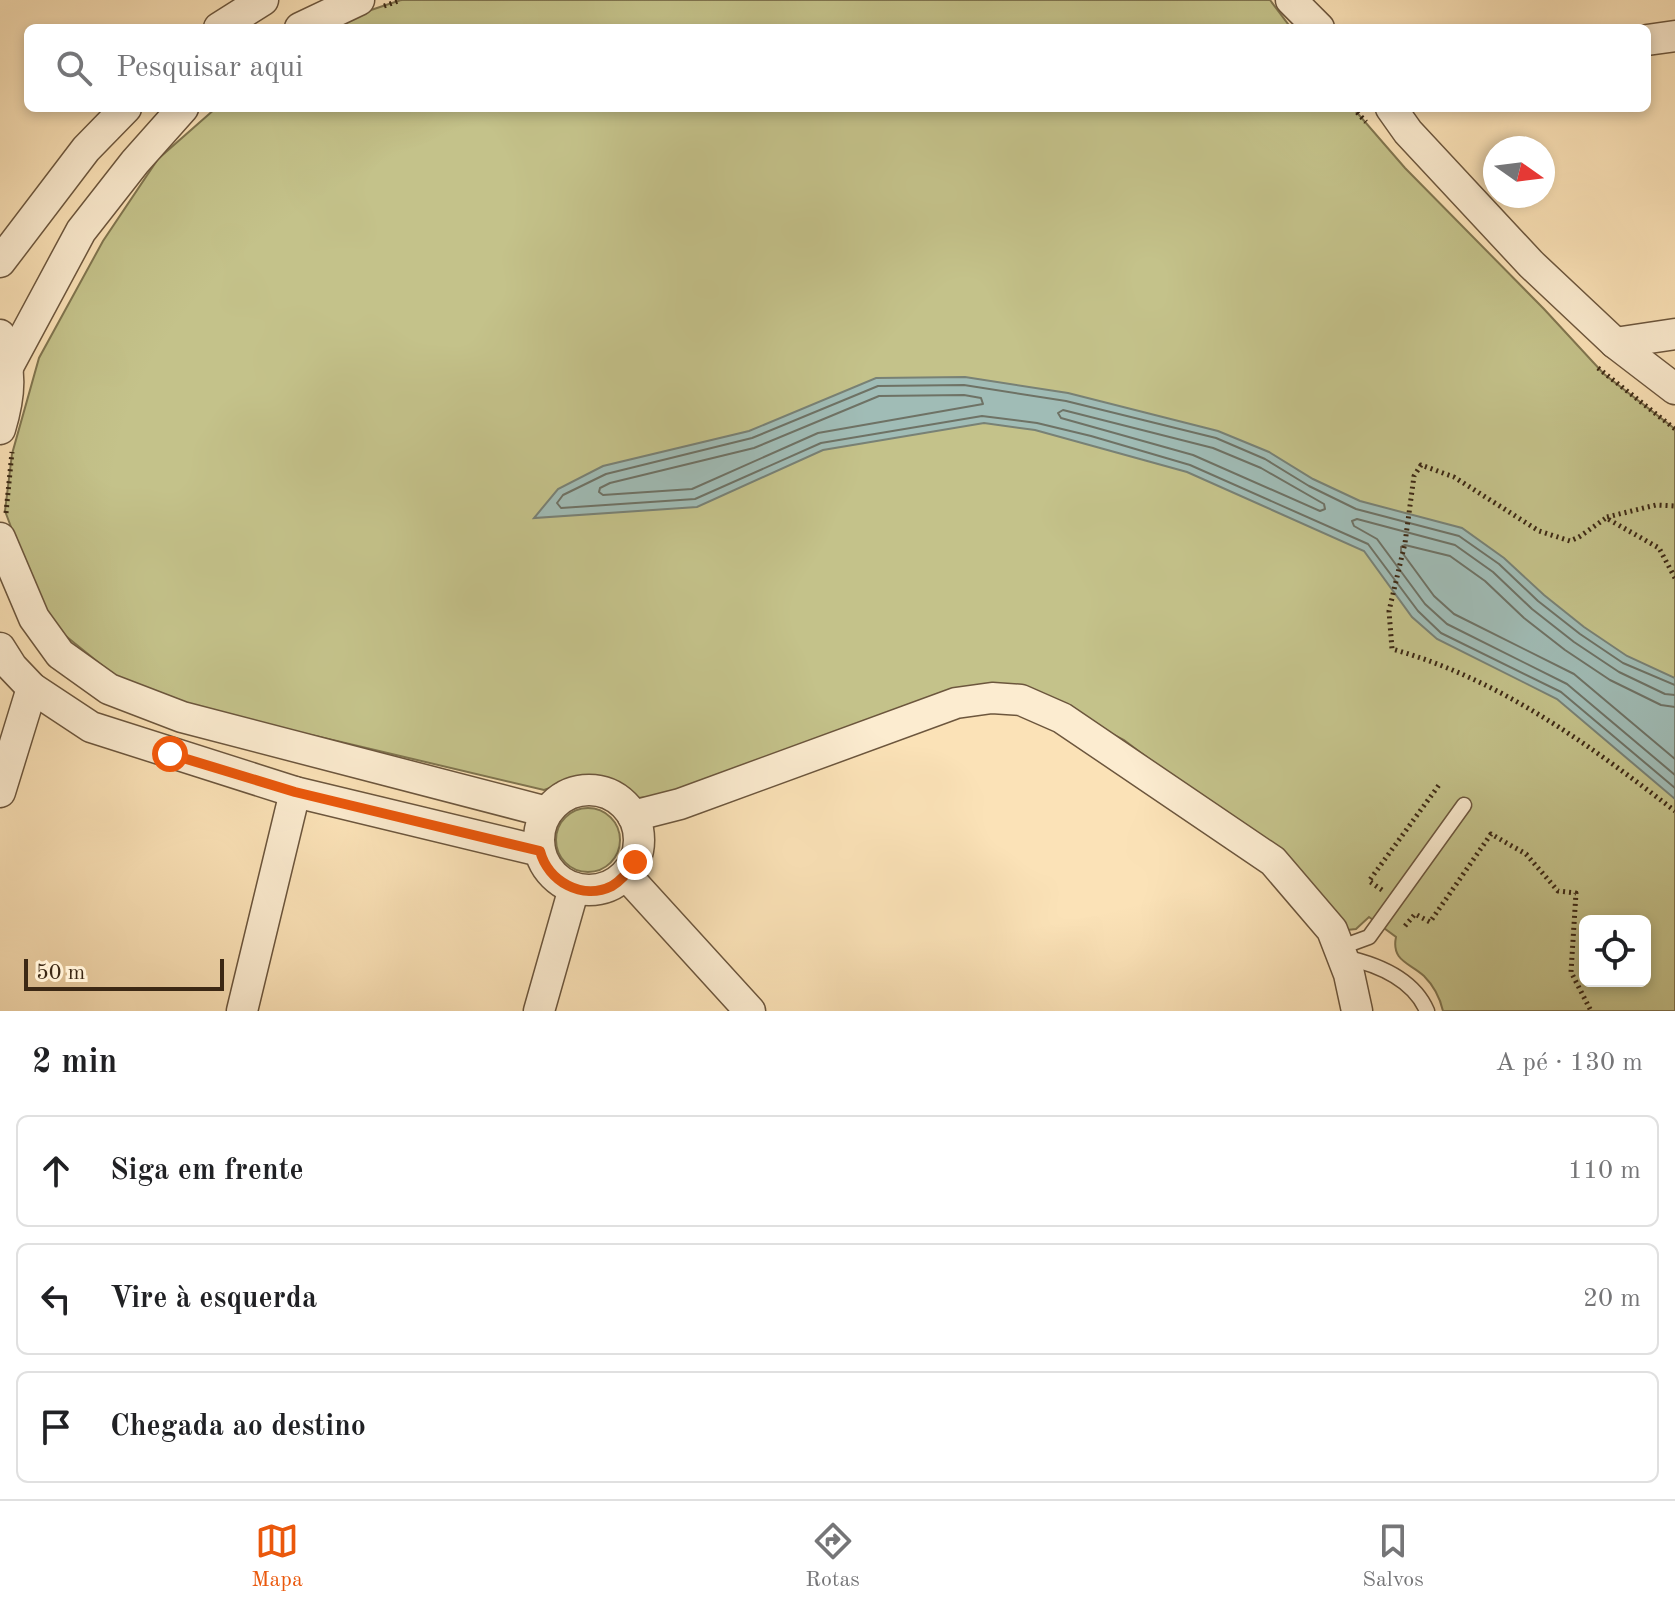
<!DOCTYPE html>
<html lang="pt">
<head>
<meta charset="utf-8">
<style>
  body { margin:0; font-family:"Old Standard TT",serif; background:#f2f2f2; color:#202124 }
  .controls { position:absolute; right:24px; bottom:24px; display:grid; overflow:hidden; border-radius:12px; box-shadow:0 4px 12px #0003 }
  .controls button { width:72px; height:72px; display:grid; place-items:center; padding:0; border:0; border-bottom:2px solid #e0e0e0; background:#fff; color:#202124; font:40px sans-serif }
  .compass { position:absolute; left:1483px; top:136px; width:72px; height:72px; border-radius:50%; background:#fff; box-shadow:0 4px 12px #0003; rotate:104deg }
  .scale { position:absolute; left:24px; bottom:20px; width:200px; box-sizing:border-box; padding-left:8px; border:4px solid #3c2814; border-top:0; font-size:22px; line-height:28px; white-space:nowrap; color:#3c2814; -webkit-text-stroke:6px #fcecd0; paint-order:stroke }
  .stop { position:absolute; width:24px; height:24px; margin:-18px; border:6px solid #ea580c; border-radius:50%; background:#fff }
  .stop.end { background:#ea580c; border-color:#fff; box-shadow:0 2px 8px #0008 }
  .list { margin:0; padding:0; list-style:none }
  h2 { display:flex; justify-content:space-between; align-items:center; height:104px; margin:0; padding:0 32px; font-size:34px }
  h2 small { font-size:26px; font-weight:400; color:#757577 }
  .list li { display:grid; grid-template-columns:52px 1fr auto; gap:24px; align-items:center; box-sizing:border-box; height:112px; margin:0 16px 16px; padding:0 16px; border:2px solid #e0e0e0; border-radius:12px }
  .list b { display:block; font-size:30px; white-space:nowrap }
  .list em { font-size:26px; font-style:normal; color:#757577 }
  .icon { flex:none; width:44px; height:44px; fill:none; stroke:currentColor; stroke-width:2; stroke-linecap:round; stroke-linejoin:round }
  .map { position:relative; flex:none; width:1675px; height:1011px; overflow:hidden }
  .search { position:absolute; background:#fff; box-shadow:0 4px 12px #0003; left:24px; right:24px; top:24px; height:88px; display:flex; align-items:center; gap:20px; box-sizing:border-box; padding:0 28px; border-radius:12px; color:#757577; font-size:30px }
  .sheet { height:488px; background:#fff }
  nav { display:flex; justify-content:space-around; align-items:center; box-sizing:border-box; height:112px; border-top:2px solid #e0e0e0; background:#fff; font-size:22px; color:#757577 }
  nav a { display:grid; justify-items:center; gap:4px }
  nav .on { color:#ea580c }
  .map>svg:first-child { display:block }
  .green { fill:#c4c28a; stroke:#80754f; stroke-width:2; fill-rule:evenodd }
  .water { fill:#a0bcb6; stroke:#788175; stroke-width:2 }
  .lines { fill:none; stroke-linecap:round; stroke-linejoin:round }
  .shore { stroke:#6e7265; stroke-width:2 }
  .lane-casing { stroke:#6c563d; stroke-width:17 }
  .street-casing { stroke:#6c563d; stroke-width:33 }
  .path { stroke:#3c2814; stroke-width:5; stroke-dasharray:2 4; stroke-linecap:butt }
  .lane { stroke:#fcecd0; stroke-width:14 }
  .street { stroke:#fcecd0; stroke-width:30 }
  .route { stroke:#ea580c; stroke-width:10 }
</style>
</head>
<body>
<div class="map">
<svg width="1675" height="1011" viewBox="0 0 1675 1011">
  <rect width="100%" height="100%" fill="#fbe2b7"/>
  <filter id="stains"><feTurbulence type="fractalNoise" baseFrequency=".0025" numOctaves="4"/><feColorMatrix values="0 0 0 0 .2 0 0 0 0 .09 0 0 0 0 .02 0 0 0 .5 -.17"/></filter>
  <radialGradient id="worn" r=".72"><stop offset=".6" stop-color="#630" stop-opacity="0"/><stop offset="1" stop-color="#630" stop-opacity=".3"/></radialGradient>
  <g class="green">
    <polygon points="401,0 1270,0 1291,28 336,28 365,12"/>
    <path d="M216,108H1353L1405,168L1544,309L1604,374L1675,429V1011H1443C1440,998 1434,986 1424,976C1410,963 1391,961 1396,937L1369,917L1356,929L1347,930L1215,809L1124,740L1024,688L669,795L638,798L607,784L573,780L544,790L320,737L186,708L125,684L46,620L5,511L12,454L39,358L103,241L158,159ZM1585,921H1645V981H1585Z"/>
    <circle cx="588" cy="840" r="32"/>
  </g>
  <polygon class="water" points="965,377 1068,393 1218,431 1269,452 1313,479 1360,501 1462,528 1504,558 1544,595 1584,627 1627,656 1675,678 1675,799 1557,699 1437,639 1412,617 1364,551 1187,472 1035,430 984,423 823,450 697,507 534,518 558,489 603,466 749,431 876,378"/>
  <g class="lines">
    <g class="shore">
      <polygon points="964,395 981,398 983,404 818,433 692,489 603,495 599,492 600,488 610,483 754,448 879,396"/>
      <polygon points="1063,410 1213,448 1261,468 1324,504 1325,509 1320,511 1193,455 1061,418 1058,413"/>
      <polyline points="1675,685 1623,663 1580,634 1538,601 1499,564 1459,536 1356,509 1309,486 1265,459 1216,438 1066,401 964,385 878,386 752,438 606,474 563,495 557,503 561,508 695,499 821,443 982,416 1037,423 1091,436 1190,465 1368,544 1418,611 1441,633 1561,692 1675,788"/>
      <polyline points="1675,695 1665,694 1619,672 1574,642 1532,609 1493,572 1455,545 1357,519 1352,521 1354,526 1377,539 1425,604 1447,624 1567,684 1675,775"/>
      <polyline points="1675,707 1661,705 1610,680 1565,650 1524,618 1485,581 1450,556 1405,545 1401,547 1401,551 1434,596 1454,614 1574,674 1675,759"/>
    </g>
    <g class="lane-casing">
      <g id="lane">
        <polyline points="1339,948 1369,937 1464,805"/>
        <path d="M1344,957C1376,964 1413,978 1427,1011"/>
      </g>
    </g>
    <g class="street-casing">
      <g id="street">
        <polyline points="1291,0 1319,28"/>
        <polyline points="219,28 263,0"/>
        <polyline points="300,28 359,0"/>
        <polyline points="1647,40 1675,36"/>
        <polyline points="1391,108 1408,132 1531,264 1615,343 1675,389"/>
        <polyline points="0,262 86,149 126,108"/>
        <path d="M0,335C11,371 11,393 0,429"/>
        <polyline points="1615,343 1675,334"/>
        <polyline points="9,365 81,231 135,162 183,108"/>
        <polyline points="0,538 34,618 60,654 109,689 182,717 547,812"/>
        <polyline points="0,648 12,667 32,688 91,727 295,792 540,851"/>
        <circle cx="589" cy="840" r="50"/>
        <polyline points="0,792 32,688"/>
        <polyline points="633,816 680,804 956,703 992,698 1021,700 1062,718 1273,861 1332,930 1349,974 1357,1011"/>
        <polyline points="626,875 750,1011"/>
        <polyline points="242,1011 295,792"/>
        <polyline points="539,1011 574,888"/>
      </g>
    </g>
    <g class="path">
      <polyline points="384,6 401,0"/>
      <polyline points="1353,108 1366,122"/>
      <polyline points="1598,368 1675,429"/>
      <polyline points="6,513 12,452"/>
      <polyline points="1607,517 1656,505 1675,506"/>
      <path d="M1675,578L1659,548L1606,518L1579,537L1570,541L1539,531L1454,477L1421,465L1414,476L1405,543L1389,611L1392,649C1500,679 1588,744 1675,811"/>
      <path d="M557,786C580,778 602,782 624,792"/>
      <polyline points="1382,890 1369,881 1439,785"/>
      <polyline points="1405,926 1415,914 1430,922 1491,834 1526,854 1558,891 1576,893 1571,972 1591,1011"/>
    </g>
    <use href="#lane" class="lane"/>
    <use href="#street" class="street"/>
  </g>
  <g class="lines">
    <path class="route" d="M170,754L295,792L540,851C548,881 582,901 612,886C622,880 629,871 635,862"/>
  </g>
  <rect width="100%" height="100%" filter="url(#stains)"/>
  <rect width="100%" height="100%" fill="url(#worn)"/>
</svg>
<div class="controls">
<button><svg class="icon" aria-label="locate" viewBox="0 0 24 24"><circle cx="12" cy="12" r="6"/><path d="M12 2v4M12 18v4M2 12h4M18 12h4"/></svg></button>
</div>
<svg class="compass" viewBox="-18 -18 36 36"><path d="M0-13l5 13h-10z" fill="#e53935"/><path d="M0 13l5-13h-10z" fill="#757577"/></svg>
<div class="scale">50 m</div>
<div class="stop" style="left:170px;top:754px"></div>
<div class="stop end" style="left:635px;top:862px"></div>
<div class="search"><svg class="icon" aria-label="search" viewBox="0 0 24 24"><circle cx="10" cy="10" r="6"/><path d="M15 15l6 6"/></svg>Pesquisar aqui</div>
</div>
<section class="sheet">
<h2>2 min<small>A pé · 130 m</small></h2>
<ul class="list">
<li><svg class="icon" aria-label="ahead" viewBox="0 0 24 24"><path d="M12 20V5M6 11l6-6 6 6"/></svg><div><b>Siga em frente</b></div><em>110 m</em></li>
<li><svg class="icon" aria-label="left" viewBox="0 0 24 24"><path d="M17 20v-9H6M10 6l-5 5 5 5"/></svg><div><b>Vire à esquerda</b></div><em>20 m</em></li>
<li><svg class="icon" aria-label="arrive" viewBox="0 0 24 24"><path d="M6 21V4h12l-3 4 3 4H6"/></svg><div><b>Chegada ao destino</b></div></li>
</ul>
</section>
<nav>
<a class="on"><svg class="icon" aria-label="map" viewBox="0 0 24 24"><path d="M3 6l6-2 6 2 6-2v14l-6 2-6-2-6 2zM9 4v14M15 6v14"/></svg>Mapa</a>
<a><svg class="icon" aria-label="directions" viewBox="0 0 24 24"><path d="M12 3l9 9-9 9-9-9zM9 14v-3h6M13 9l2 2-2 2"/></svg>Rotas</a>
<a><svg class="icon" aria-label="saved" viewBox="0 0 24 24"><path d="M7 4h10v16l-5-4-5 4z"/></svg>Salvos</a>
</nav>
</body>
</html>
